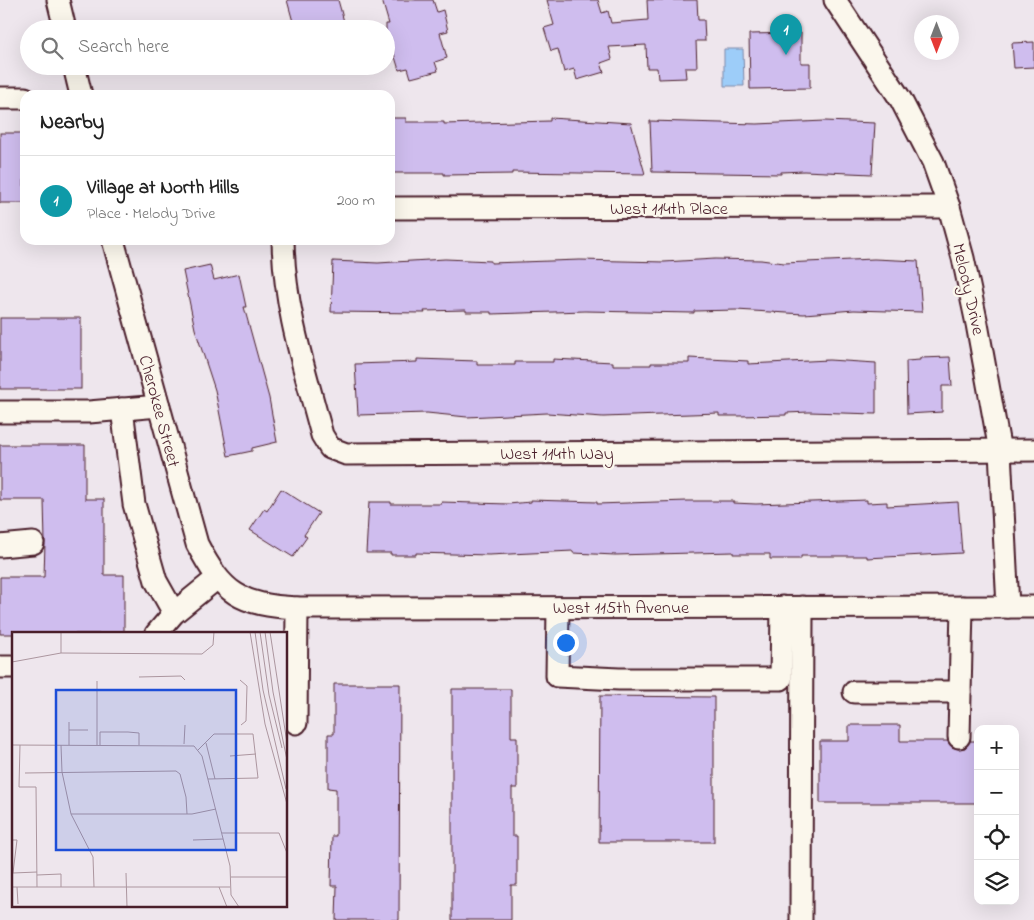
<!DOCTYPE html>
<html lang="en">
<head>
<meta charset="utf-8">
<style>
  body { margin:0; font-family:"Indie Flower",sans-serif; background:#f6f6f6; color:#222 }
  .controls { position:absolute; right:15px; bottom:15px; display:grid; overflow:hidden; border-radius:10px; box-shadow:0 5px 20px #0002 }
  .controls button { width:45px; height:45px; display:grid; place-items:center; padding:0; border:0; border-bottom:1px solid #e0e0e0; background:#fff; color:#222; font:25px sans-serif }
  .compass { position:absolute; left:914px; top:15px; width:45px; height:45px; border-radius:50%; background:#fff; box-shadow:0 5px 20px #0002; rotate:180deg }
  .you { position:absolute; left:565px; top:642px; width:18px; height:18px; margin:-12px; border:4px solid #fff; border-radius:50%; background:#1a73e8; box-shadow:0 0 0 8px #1a73e833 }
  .badge { display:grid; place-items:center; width:32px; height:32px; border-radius:50%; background:#1a73e8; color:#fff; font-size:16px; font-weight:700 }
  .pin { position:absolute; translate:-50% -41px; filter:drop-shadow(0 1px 2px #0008) }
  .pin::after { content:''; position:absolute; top:26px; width:18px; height:15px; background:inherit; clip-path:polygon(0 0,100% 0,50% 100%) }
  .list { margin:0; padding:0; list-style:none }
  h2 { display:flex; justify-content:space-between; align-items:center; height:65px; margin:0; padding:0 20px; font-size:21px }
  h2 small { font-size:16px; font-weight:400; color:#767676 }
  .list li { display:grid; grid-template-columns:32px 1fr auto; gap:15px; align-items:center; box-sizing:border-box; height:90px; padding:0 20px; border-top:1px solid #e0e0e0 }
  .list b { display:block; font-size:19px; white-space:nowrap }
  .list p { margin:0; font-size:16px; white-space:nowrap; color:#767676 }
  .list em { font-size:16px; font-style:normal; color:#767676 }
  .icon { flex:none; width:28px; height:28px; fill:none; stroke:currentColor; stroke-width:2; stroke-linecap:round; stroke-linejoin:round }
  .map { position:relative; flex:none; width:1034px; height:920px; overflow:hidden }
  .search { position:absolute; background:#fff; box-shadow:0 5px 20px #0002; left:20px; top:20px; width:375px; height:55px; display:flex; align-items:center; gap:12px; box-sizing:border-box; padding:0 18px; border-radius:28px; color:#767676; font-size:19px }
  .panel { position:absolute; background:#fff; box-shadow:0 5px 20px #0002; left:20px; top:90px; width:375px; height:155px; border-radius:15px }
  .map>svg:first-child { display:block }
  .water { fill:#9dcdf9; stroke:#7c87a7 }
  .building { fill:#cfbdee; stroke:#4a1f2b }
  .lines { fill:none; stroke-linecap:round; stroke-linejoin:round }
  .minor-casing { stroke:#4a1f2b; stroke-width:25 }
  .minor { stroke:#fbf7ec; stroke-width:21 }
  .labels { text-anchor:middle; stroke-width:4.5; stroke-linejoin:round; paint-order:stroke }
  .street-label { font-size:18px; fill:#4a1f2b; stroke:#fbf7ec }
  .inset-road { fill:none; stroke:#ac969f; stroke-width:1 }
  .view { fill:#1d4ed8; fill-opacity:0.15; stroke:#1d4ed8; stroke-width:2.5 }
  .inset-edge { fill:none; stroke:#4a1f2b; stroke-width:2.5 }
</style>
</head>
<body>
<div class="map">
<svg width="1034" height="920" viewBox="0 0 1034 920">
  <rect width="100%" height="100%" fill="#eee6ed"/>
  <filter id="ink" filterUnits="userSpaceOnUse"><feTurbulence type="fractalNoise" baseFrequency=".02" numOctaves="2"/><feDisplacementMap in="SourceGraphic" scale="10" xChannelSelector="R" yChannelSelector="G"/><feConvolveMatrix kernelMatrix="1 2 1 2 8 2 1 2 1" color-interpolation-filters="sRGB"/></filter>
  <g filter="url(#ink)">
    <polygon class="water" points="724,49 743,49 744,86 724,86"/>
    <g class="building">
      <polygon points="287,0 338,0 346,29 295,29"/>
      <polygon points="382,0 433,0 437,12 443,10 448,31 440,33 447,58 435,62 438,71 411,78 408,68 399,70 392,47 386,49 386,24 389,24"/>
      <polygon points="547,0 598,0 602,13 608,11 611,23 648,20 647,0 697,0 698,20 704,20 705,41 696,41 697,68 685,68 686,78 658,79 657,68 647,68 646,45 609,47 612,59 601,63 604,72 577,80 574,69 564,72 558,49 551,51 544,28 554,25"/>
      <polygon points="801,33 801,63 810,63 810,88 750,89 749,34"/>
      <polygon points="1034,42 1034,67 1014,68 1012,43"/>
      <polygon points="390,118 406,118 406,122 444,122 444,124 550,121 550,118 631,123 645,174 512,172 512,174 444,175 444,173 390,173"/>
      <polygon points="650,121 757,124 825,121 875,123 872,174 804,171 781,172 781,174 652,172"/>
      <rect x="0" y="133" width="24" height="70"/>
      <polygon points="445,259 491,261 491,263 580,260 664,262 715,259 761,260 784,263 874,259 918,261 922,312 854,310 804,314 736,310 694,311 694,313 585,311 491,314 491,312 466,312 466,310 424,311 425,313 331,312 333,261 378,263"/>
      <polygon points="210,265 214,280 239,274 246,307 244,307 269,398 277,442 252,448 252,451 228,456 215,390 195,329 183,271"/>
      <rect x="0" y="318" width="81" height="71"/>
      <polygon points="950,357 952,386 942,386 942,412 907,414 906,361 920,360 920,358"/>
      <polygon points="689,358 748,361 748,364 829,360 876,363 876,414 809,412 786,413 786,415 739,416 719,416 719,413 603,417 547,413 467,417 427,413 358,415 355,364 417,362 417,359 477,361 477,365 515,365 515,362 553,362 553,359 613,362 613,365 651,365 651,363 689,363"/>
      <polygon points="0,445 85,445 85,499 104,499 104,575 124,575 124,634 0,634 0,577 44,577 45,542 44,500 0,500"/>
      <polygon points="281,489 319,513 304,535 307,537 293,557 250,530 264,509 267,511"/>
      <polygon points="531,500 597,502 597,504 687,501 733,501 733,503 756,504 867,500 867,503 887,502 887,506 958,502 962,553 867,558 867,556 801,556 801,559 770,559 770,554 733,554 733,552 615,555 573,553 573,551 489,555 416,553 416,555 391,555 391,553 366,553 369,502 391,502 391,504 441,504 441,502 508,504 531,502"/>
      <polygon points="334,684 400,684 399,920 336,920 337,886 331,886 332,836 336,836 336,789 328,788 328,734 334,734"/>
      <polygon points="452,689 511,689 511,737 517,737 517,788 512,788 512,836 517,836 517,885 511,885 511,920 452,920"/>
      <polygon points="600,696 714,697 714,842 599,842"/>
      <polygon points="849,725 900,725 900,741 948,741 952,747 958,749 965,748 970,741 978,741 978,803 820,803 820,741 849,741"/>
    </g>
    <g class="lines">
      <g class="minor-casing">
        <g id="minor">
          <polyline points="58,0 65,29"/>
          <polyline points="835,0 901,100 933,162 949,207 963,258 977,324 1000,451 1008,607"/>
          <polyline points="74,66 81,95"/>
          <polyline points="0,98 25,98"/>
          <polyline points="390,208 949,207"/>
          <path d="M113,240L197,544C223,594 240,605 297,608L1034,607"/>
          <path d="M283,240C284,308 305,370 322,435L330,448L346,454L1034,450"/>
          <polyline points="122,409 134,504 156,581 174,613"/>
          <polyline points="0,412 89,412 159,406"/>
          <polyline points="0,546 33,543"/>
          <polyline points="558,608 557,676 619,679 781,679 782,607"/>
          <polyline points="156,634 174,613 217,578"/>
          <polyline points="0,667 14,667"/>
          <polyline points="854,692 960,692"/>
          <polyline points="296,723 297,608"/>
          <polyline points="959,737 962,607"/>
          <polyline points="801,920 802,607"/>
        </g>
      </g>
      <use href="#minor" class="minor"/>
    </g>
  </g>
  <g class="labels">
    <g class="street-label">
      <text x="669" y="214">West 114th Place</text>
      <text transform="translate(969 289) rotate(77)" y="6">Melody Drive</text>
      <text transform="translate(160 411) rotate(75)" y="6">Cherokee Street</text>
      <text x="557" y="459">West 114th Way</text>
      <text x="621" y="613">West 115th Avenue</text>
    </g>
  </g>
  <g transform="translate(12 632)">
    <rect width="275" height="275" fill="#eee6ed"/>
    <path class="inset-road" d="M238,0L253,92L275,172M243,0L251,58L274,157M248,0L257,63L270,116M253,0L261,60L275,128M258,0L275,111M49,21V0M0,30L49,21L190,22L201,13L202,0M127,45L169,44L173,48M228,48L235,54L234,89L229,93M57,98H76M194,111L203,147M172,112L173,93M0,113L182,114L190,124L218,234L219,263L227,275M8,113L7,155H24L25,255M49,113L50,140L59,182L81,225L82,255M57,113V90M85,113V49M88,113V100H116L127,101V113M186,118L202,102H241L246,146L196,147M218,124L244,122M13,141L164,139L168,142L174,165L175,182M59,182H180L204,177M210,201H267L275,221M0,208H5L1,241L25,240M181,208L211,207M114,241L115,275M25,243L49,242V255M219,245H275M0,255H218M5,255L6,272M207,255L215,275"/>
    <path class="view" d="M44,58H224V218H44Z"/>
    <rect width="275" height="275" class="inset-edge"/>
  </g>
</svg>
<div class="controls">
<button>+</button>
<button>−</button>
<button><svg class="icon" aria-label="locate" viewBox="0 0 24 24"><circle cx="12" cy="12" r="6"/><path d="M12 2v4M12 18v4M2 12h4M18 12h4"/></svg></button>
<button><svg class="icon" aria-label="layers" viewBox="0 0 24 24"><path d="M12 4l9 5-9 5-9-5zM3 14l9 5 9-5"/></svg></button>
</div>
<svg class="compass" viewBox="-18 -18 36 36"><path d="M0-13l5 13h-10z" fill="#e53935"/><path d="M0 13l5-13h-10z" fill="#767676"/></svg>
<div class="you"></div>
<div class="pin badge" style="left:786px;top:55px;background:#0f9aa8">1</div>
<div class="search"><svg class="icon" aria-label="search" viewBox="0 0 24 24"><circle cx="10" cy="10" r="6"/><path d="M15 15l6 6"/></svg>Search here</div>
<section class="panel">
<h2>Nearby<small></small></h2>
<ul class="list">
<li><span class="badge" style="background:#0f9aa8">1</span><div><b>Village at North Hills</b><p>Place · Melody Drive</p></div><em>200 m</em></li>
</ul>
</section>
</div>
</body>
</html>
